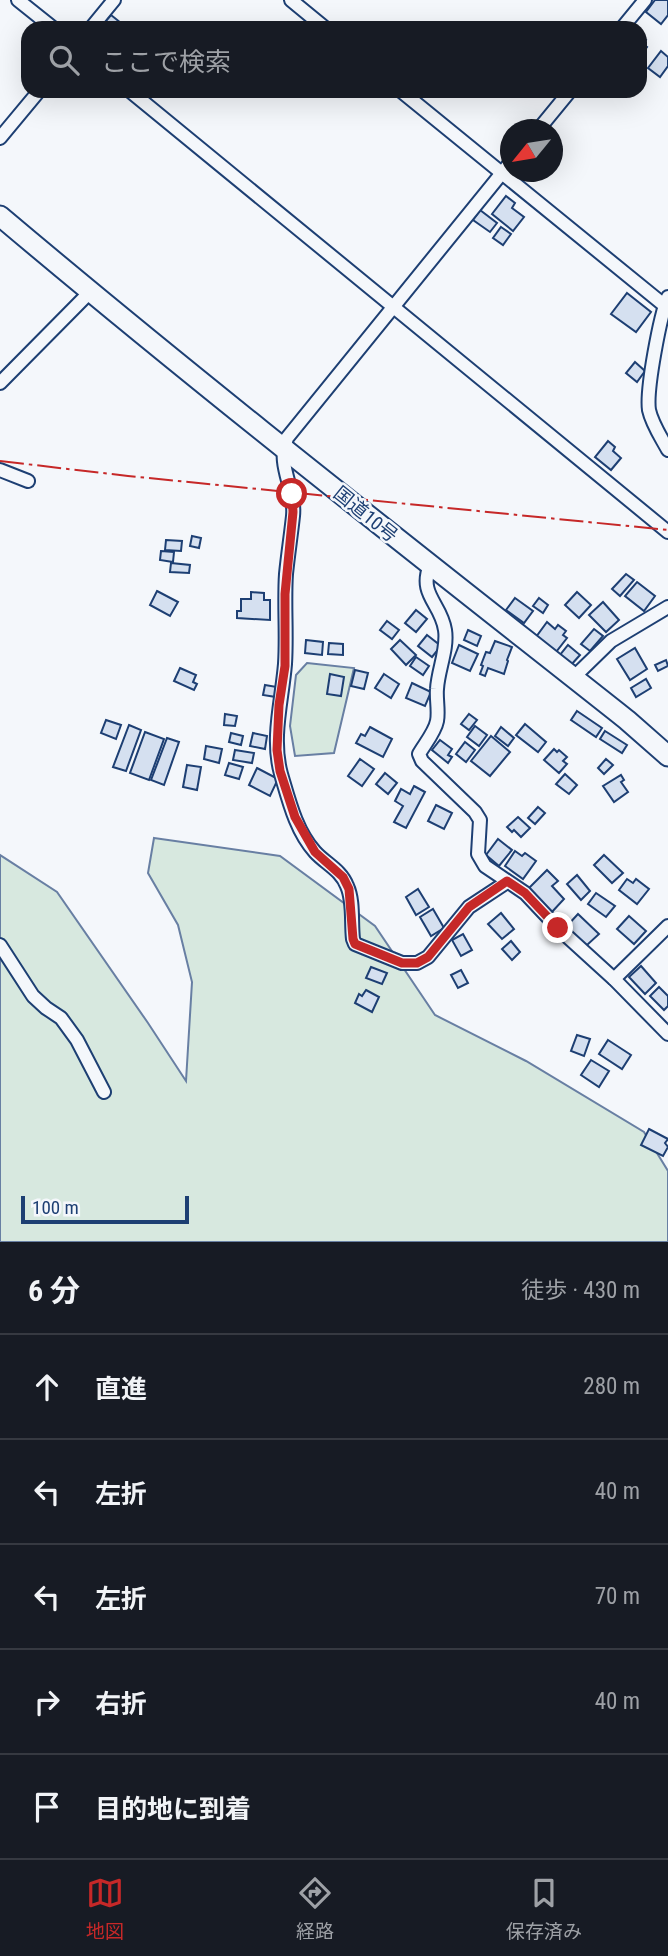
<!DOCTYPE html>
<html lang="ja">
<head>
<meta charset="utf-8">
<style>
  body { margin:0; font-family:"Roboto Condensed","Noto Sans JP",sans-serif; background:#20242c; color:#f1f3f6 }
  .compass { position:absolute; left:500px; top:119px; width:63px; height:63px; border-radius:50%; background:#171b24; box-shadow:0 7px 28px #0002; rotate:240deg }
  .scale { position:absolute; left:21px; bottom:18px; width:168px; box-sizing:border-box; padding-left:7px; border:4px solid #1d3f73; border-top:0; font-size:19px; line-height:24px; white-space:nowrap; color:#1d3f73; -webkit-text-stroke:5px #f4f7fb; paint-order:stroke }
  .stop { position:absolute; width:21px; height:21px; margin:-16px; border:5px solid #c62828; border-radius:50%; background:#fff }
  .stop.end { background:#c62828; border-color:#fff; box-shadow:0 2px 7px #0008 }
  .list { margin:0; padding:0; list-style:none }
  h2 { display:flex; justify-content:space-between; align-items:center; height:91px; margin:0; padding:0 28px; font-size:30px }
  h2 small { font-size:23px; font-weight:400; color:#9ea1a6 }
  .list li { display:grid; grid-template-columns:46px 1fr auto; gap:21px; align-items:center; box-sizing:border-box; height:105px; padding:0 28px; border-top:2px solid #363941 }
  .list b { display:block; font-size:26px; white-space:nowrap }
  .list em { font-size:23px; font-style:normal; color:#9ea1a6 }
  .icon { flex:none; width:38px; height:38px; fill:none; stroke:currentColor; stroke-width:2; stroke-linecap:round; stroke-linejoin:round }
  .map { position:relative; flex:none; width:668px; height:1242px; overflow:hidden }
  .search { position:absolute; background:#171b24; box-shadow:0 7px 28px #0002; left:21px; right:21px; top:21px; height:77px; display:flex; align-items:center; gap:18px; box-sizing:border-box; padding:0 24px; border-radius:21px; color:#9ea1a6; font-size:26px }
  .sheet { height:616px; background:#171b24 }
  nav { display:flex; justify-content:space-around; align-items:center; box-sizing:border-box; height:98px; border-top:2px solid #363941; background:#171b24; font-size:19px; color:#9ea1a6 }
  nav a { display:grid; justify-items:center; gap:4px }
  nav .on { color:#c62828 }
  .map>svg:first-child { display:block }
  .green { fill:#d7e8df; stroke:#687fa3; stroke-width:2 }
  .building { fill:#d5e0f0; stroke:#1d3f73; stroke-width:2 }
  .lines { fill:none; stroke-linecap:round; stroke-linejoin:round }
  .minor-casing { stroke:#1d3f73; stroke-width:16 }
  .highway-casing { stroke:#1d3f73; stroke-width:23 }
  .minor { stroke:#f4f7fb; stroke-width:12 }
  .highway { stroke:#f4f7fb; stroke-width:19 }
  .power { stroke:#c62828; stroke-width:2; stroke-dasharray:24 5 3.5 5; stroke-linecap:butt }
  .route { stroke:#c62828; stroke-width:9 }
  .labels { text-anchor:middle; stroke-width:5; stroke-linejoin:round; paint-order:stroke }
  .street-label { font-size:19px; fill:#1d3f73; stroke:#f4f7fb }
</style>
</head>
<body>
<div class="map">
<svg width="668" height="1242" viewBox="0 0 668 1242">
  <rect width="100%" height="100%" fill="#f4f7fb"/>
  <g class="green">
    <polygon points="307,663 354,668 334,753 295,756 290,726 296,675"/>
    <polygon points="154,838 280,856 375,926 435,1015 526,1061 644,1132 668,1171 668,1242 0,1242 0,855 57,892 148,1023 186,1081 192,982 178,925 148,873"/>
  </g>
  <g class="building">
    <polygon points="655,0 668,0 668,15 661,24 646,12"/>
    <polygon points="111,15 121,23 116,28 109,28 104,23"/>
    <polygon points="640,35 646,40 643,44 647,47 640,57"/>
    <polygon points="661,51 668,57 668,66 660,77 648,68"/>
    <polygon points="506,196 515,203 512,208 524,217 513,231 492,214"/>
    <polygon points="480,210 497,223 490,232 473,220"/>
    <polygon points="501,227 511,234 503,245 493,238"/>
    <polygon points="627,293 651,312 636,332 611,314"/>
    <polygon points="635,362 645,371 637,382 626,373"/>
    <polygon points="608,441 615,447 613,451 621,458 611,470 595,457"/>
    <polygon points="192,536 201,538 199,548 190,546"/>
    <polygon points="166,540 182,541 181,551 165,550"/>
    <polygon points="161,551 174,552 173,562 160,560"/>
    <polygon points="171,563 190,565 189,573 170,572"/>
    <polygon points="626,574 634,580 620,596 612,589"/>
    <polygon points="637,582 655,596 644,611 625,596"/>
    <polygon points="157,591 178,602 170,616 150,605"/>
    <polygon points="251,592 264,593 264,600 270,600 270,620 237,618 237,611 241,611 241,599 251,599"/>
    <polygon points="577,592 591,605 579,618 565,605"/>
    <polygon points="515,598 533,611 524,623 506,610"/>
    <polygon points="539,598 548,605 543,613 533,606"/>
    <polygon points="603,602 619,620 606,632 589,615"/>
    <polygon points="416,610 427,619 416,632 405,623"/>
    <polygon points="387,621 399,630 392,639 380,630"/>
    <polygon points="547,622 555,629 558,625 566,631 563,635 567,638 556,652 536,637"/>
    <polygon points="594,629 603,636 590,651 581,644"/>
    <polygon points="468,630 481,636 477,646 464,640"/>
    <polygon points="427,635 441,646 432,657 418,646"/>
    <polygon points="306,640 323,642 322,655 305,653"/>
    <polygon points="400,640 416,655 406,665 391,649"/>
    <polygon points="495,641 512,647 507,660 508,661 504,674 488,668 485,676 480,674 483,666 481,665 486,652 490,653"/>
    <polygon points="329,643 343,644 343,655 328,654"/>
    <polygon points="459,645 478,654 470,671 452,663"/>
    <polygon points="568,645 580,655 571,665 560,655"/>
    <polygon points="635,648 647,669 630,680 617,659"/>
    <polygon points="416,657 429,666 423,675 410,666"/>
    <polygon points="666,660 668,666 658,671 655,665"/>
    <polygon points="180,668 196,675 193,682 197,684 194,690 174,681"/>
    <polygon points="355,670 368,673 364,689 351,686"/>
    <polygon points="330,674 344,677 341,696 327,694"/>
    <polygon points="384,674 399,684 391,698 375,688"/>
    <polygon points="646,679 651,688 636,697 631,688"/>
    <polygon points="412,683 431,692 425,706 406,698"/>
    <polygon points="265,685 277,687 276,697 263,695"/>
    <polygon points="577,711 602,728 596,737 571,720"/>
    <polygon points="225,714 237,716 235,726 224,725"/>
    <polygon points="469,714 477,720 469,730 461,724"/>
    <polygon points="106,720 121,725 116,739 101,733"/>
    <polygon points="525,724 546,742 538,752 516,735"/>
    <polygon points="129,725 141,730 126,771 113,767"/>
    <polygon points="475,726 487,735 479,746 467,737"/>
    <polygon points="370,727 392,739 383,757 356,743 361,734 365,736"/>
    <polygon points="501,727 514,738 508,746 495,736"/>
    <polygon points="605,731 627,745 622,753 600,739"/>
    <polygon points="145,732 164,739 149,780 130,773"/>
    <polygon points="231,733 243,736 241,745 229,742"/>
    <polygon points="253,733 267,736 265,749 250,746"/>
    <polygon points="491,736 510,752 490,776 471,761"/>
    <polygon points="167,738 179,742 164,785 151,780"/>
    <polygon points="440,740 452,749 448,755 452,757 448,763 432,750"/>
    <polygon points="465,742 475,750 466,762 456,754"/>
    <polygon points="206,746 222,749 219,763 204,759"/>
    <polygon points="554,749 557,752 559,750 567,757 563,761 567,764 559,773 544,760"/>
    <polygon points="235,750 254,753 252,763 233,760"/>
    <polygon points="360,759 374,769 362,786 348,776"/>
    <polygon points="606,759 613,765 604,774 598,768"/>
    <polygon points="229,763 243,767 239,779 225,775"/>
    <polygon points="187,765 201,767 197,790 183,787"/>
    <polygon points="257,768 278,779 270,796 249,785"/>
    <polygon points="385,773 397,783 388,794 376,784"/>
    <polygon points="565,774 577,785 569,794 556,784"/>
    <polygon points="621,775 624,780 621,782 628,792 614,802 603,786"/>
    <polygon points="414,786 425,792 406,828 394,822 403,806 395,801 401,789 410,794"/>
    <polygon points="436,805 452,813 444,829 428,821"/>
    <polygon points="538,807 545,813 535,824 528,818"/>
    <polygon points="518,817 530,828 521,837 514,830 512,832 507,827"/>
    <polygon points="498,839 512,850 499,866 486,855"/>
    <polygon points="515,851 522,856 525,853 536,861 523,879 505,866"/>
    <polygon points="604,855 623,873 612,883 594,865"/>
    <polygon points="547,870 558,881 552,886 564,899 551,913 528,889"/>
    <polygon points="577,875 590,891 581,900 567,884"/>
    <polygon points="627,879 633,883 636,879 649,889 637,904 619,890"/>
    <polygon points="418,889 429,907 416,915 406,897"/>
    <polygon points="596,893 615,906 606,917 588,904"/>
    <polygon points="433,909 444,928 431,936 420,917"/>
    <polygon points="501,913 514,929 502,939 488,924"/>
    <polygon points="578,914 599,934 586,946 566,927"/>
    <polygon points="629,916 646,931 634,944 617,929"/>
    <polygon points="463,934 472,950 461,956 452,940"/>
    <polygon points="511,941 520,952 512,960 502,949"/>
    <polygon points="641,966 656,983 645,994 629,977"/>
    <polygon points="371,967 387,973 382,984 366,978"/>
    <polygon points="461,970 468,983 458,988 451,975"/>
    <polygon points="659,987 668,996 668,1006 664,1010 650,996"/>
    <polygon points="366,990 379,997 372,1012 355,1003 359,994 362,996"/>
    <polygon points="577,1035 590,1039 584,1056 571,1051"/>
    <polygon points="608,1040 631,1055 622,1069 599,1054"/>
    <polygon points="591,1060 609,1071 599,1087 581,1075"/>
    <polygon points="649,1129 668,1139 665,1143 668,1147 663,1156 641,1145"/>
  </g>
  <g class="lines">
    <g class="minor-casing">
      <g id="minor">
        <polyline points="18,0 53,28"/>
        <polyline points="291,0 325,28"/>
        <polyline points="91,28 114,0"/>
        <polyline points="622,28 645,0"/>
        <polyline points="130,91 668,532"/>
        <polyline points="401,91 664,305"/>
        <polyline points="538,130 570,91"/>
        <polyline points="0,138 39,91"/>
        <path d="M668,297C660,316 646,390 649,410C652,424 661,437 668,450"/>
        <polyline points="0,383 90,292"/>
        <polyline points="0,470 28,481"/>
        <path d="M430,565C418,595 441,603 445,630C448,649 438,670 437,689C436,699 439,711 437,721C435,732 424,745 419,754L422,761L475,812L480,820L478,854L485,866L525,893L558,928L614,979L668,1034"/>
        <polyline points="573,678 611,641 668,607"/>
        <path d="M507,882L469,907L428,957L417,963H402L355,944L353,939C351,922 354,901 347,886C341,870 326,864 315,852C296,831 289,801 281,774C271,738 282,701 285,664C287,634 284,603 286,574C288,554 291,535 293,516C296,488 276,466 287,438L510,163"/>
        <polyline points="0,945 33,996 46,1008 61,1018 77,1040 104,1092"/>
        <polyline points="614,979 668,926"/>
      </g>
    </g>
    <g class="highway-casing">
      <path id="highway" d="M0,216C205,389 417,554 627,720L668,756"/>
    </g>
    <use href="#minor" class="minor"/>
    <use href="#highway" class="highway"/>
    <polyline class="power" points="0,461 128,476 668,530"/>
  </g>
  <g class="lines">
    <polyline class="route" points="292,494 293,512 285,594 285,666 279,705 277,750 280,771 295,817 315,852 343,877 349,889 353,939 355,944 402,963 417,963 428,957 469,907 507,881 525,893 558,928"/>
  </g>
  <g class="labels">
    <g class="street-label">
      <text transform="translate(366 514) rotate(39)" y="7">国道10号</text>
    </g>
  </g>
</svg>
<svg class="compass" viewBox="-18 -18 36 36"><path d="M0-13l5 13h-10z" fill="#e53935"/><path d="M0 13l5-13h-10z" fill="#9ea1a6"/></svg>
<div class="scale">100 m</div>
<div class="stop" style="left:292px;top:494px"></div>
<div class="stop end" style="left:558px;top:928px"></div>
<div class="search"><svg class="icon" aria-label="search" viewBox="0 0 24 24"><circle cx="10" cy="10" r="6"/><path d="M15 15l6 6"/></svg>ここで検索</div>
</div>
<section class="sheet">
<h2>6 分<small>徒歩 · 430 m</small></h2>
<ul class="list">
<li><svg class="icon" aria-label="ahead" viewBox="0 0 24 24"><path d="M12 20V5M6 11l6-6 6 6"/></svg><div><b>直進</b></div><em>280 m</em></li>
<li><svg class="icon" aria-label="left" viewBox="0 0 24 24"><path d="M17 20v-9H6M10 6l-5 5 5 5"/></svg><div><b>左折</b></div><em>40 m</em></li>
<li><svg class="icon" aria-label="left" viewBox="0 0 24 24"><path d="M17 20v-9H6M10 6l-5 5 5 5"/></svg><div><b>左折</b></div><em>70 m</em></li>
<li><svg class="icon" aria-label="right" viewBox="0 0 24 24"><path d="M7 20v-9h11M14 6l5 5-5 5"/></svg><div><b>右折</b></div><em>40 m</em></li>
<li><svg class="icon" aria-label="arrive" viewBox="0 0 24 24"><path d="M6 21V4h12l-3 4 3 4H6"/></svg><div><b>目的地に到着</b></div></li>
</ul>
</section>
<nav>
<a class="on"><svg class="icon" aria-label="map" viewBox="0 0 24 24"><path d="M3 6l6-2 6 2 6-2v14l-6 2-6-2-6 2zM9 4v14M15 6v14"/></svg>地図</a>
<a><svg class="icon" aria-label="directions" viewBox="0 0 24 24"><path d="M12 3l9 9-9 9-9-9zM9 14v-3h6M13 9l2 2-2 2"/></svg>経路</a>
<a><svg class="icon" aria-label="saved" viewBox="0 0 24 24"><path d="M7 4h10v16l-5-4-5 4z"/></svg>保存済み</a>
</nav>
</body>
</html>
